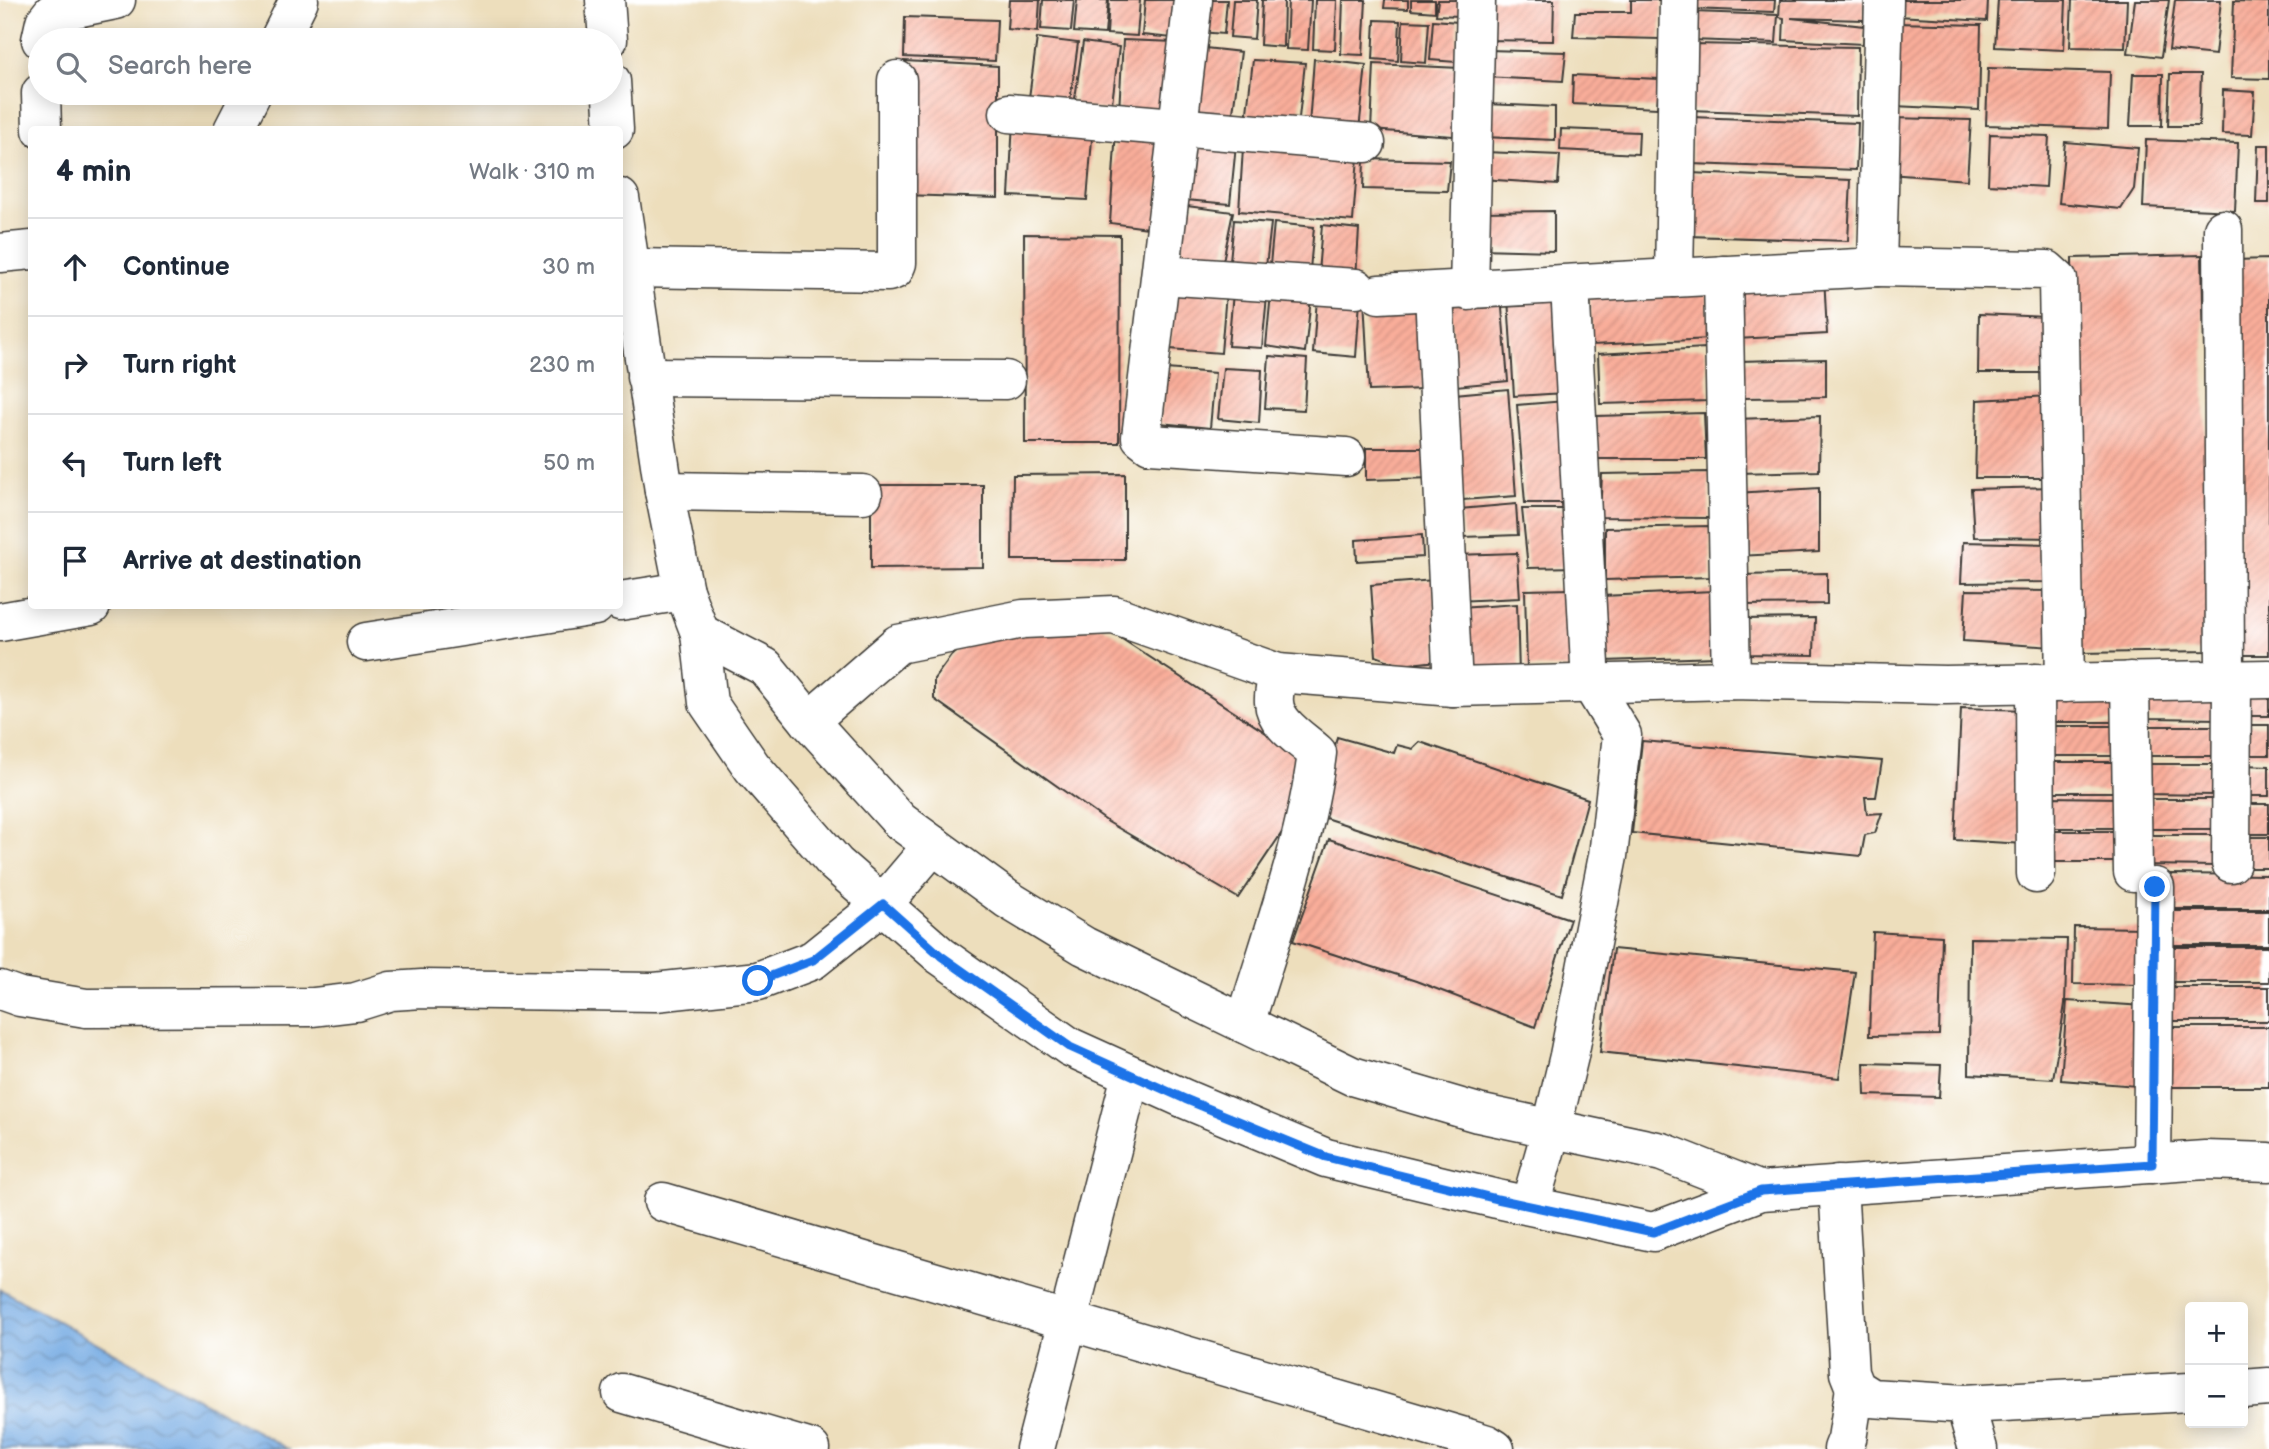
<!DOCTYPE html>
<html lang="en">
<head>
<meta charset="utf-8">
<style>
  body { margin:0; font-family:"Balsamiq Sans",sans-serif; background:#f6f6f7; color:#1f2937 }
  .controls { position:absolute; right:21px; bottom:21px; display:grid; overflow:hidden; border-radius:7px; box-shadow:0 4px 18px #0003 }
  .controls button { width:63px; height:63px; display:grid; place-items:center; padding:0; border:0; border-bottom:2px solid #e0e1e3; background:#fff; color:#1f2937; font:35px sans-serif }
  .stop { position:absolute; width:21px; height:21px; margin:-16px; border:5px solid #1a73e8; border-radius:50%; background:#fff }
  .stop.end { background:#1a73e8; border-color:#fff; box-shadow:0 2px 7px #0008 }
  .list { margin:0; padding:0; list-style:none }
  h2 { display:flex; justify-content:space-between; align-items:center; height:91px; margin:0; padding:0 28px; font-size:30px }
  h2 small { font-size:23px; font-weight:400; color:#747a83 }
  .list li { display:grid; grid-template-columns:46px 1fr auto; gap:21px; align-items:center; box-sizing:border-box; height:98px; padding:0 28px; border-top:2px solid #e0e1e3 }
  .list b { display:block; font-size:26px; white-space:nowrap }
  .list em { font-size:23px; font-style:normal; color:#747a83 }
  .icon { flex:none; width:38px; height:38px; fill:none; stroke:currentColor; stroke-width:2; stroke-linecap:round; stroke-linejoin:round }
  .map { position:relative; flex:none; width:2269px; height:1449px; overflow:hidden }
  .search { position:absolute; background:#fff; box-shadow:0 4px 18px #0003; left:28px; top:28px; width:595px; height:77px; display:flex; align-items:center; gap:18px; box-sizing:border-box; padding:0 24px; border-radius:38px; color:#747a83; font-size:26px }
  .panel { position:absolute; background:#fff; box-shadow:0 4px 18px #0003; left:28px; top:126px; width:595px; height:483px; border-radius:7px }
  .map>svg:first-child { display:block }
  .water { fill:url(#water-waves); stroke:#496480; stroke-width:2 }
  .building { fill:url(#building-hatch) }
  .lines { fill:none; stroke-linecap:round; stroke-linejoin:round }
  .minor-casing { stroke:#3b3934; stroke-width:41 }
  .minor { stroke:#fff; stroke-width:38 }
  .route { stroke:#1a73e8; stroke-width:9 }
</style>
</head>
<body>
<div class="map">
<svg width="2269" height="1449" viewBox="0 0 2269 1449">
  <defs>
    <pattern id="water-waves" width="16" height="10" patternUnits="userSpaceOnUse" patternTransform="scale(1.75)"><rect width="16" height="10" fill="#76abe3"/><path d="M0 5q4-4 8 0t8 0" fill="none" stroke="#608ab7"/></pattern>
    <pattern id="building-hatch" width="6" height="6" patternUnits="userSpaceOnUse" patternTransform="scale(1.75)"><rect width="6" height="6" fill="#f9ad9a"/><path d="M-1 1l2-2M0 6l6-6M5 7l2-2" fill="none" stroke="#d59484"/></pattern>
  </defs>
  <rect width="100%" height="100%" fill="#fff"/>
  <filter id="ink" filterUnits="userSpaceOnUse"><feTurbulence type="fractalNoise" baseFrequency=".0143" numOctaves="2"/><feDisplacementMap in="SourceGraphic" scale="14" xChannelSelector="R" yChannelSelector="G"/><feConvolveMatrix kernelMatrix="1 2 1 2 8 2 1 2 1" color-interpolation-filters="sRGB"/></filter>
  <filter id="wash" filterUnits="userSpaceOnUse"><feTurbulence type="fractalNoise" baseFrequency=".00686" numOctaves="4" result="noise"/><feDisplacementMap in="SourceGraphic" scale="28" xChannelSelector="R" yChannelSelector="G"/><feGaussianBlur stdDeviation="1.57" result="paint"/><feColorMatrix in="noise" values="0 0 0 0 0 0 0 0 0 0 0 0 0 0 0 0 0 1.4 0 .05"/><feComposite in="paint" operator="in"/></filter>
  <g filter="url(#wash)">
    <rect width="100%" height="100%" fill="#eddebc"/>
    <polygon class="water" points="0,1289 288,1449 0,1449"/>
    <g id="blocks">
      <g class="building">
        <polygon points="1009,0 1040,0 1038,32 1007,29"/>
        <polygon points="1043,0 1074,0 1071,31 1041,29"/>
        <polygon points="1077,0 1108,0 1105,34 1074,32"/>
        <polygon points="1109,0 1140,0 1137,36 1107,34"/>
        <polygon points="1145,0 1176,0 1173,38 1142,35"/>
        <polygon points="1203,0 1227,0 1224,34 1200,32"/>
        <polygon points="1233,0 1257,0 1254,39 1230,37"/>
        <polygon points="1262,0 1284,0 1283,47 1260,45"/>
        <polygon points="1288,0 1311,0 1308,50 1286,49"/>
        <polygon points="1315,0 1337,0 1335,50 1313,49"/>
        <polygon points="1343,0 1366,0 1363,55 1341,54"/>
        <polygon points="1385,0 1408,0 1408,9 1384,8"/>
        <polygon points="1411,0 1435,0 1435,12 1411,10"/>
        <polygon points="1438,0 1462,0 1460,16 1436,15"/>
        <polygon points="1485,0 1554,0 1553,41 1484,40"/>
        <polygon points="1631,0 1662,0 1660,39 1573,37 1575,12 1631,12"/>
        <polygon points="1689,0 1775,0 1774,12 1689,9"/>
        <polygon points="1780,0 1865,0 1864,20 1791,18 1864,26 1863,44 1783,40 1784,18 1779,17"/>
        <polygon points="1897,0 1988,0 1987,21 1897,16"/>
        <polygon points="1998,0 2066,0 2064,50 1995,47"/>
        <polygon points="2072,0 2127,0 2125,48 2070,47"/>
        <polygon points="2135,0 2169,0 2161,57 2128,53"/>
        <polygon points="2175,0 2221,0 2215,55 2169,50"/>
        <polygon points="2234,1 2269,2 2269,79 2231,78"/>
        <polygon points="1692,12 1778,15 1776,43 1691,40"/>
        <polygon points="905,17 997,20 995,61 904,57"/>
        <polygon points="1375,20 1400,21 1398,61 1373,59"/>
        <polygon points="1433,20 1458,22 1456,62 1430,60"/>
        <polygon points="1403,21 1429,22 1426,63 1401,61"/>
        <polygon points="1895,23 1981,25 1979,110 1894,106"/>
        <polygon points="1037,38 1078,43 1069,109 1028,105"/>
        <polygon points="1123,40 1176,42 1170,114 1119,111"/>
        <polygon points="1083,42 1119,47 1111,111 1074,106"/>
        <polygon points="1692,44 1858,47 1857,116 1690,110"/>
        <polygon points="1205,48 1241,52 1232,120 1196,113"/>
        <polygon points="1487,50 1566,52 1563,81 1484,77"/>
        <polygon points="1314,59 1366,65 1359,130 1309,125"/>
        <polygon points="1253,60 1305,63 1298,127 1246,121"/>
        <polygon points="904,61 998,66 998,198 903,195"/>
        <polygon points="1374,64 1460,68 1453,136 1371,130"/>
        <polygon points="1988,68 2110,72 2108,129 1986,125"/>
        <polygon points="2133,74 2163,74 2162,126 2130,126"/>
        <polygon points="2170,74 2201,74 2199,126 2168,126"/>
        <polygon points="1573,75 1659,79 1657,108 1572,104"/>
        <polygon points="2223,90 2255,92 2252,135 2222,134"/>
        <polygon points="1485,104 1555,107 1555,140 1483,137"/>
        <polygon points="1691,117 1858,123 1856,170 1692,164"/>
        <polygon points="1892,118 1971,120 1967,180 1889,174"/>
        <polygon points="1013,121 1093,127 1087,200 1009,196"/>
        <polygon points="1116,129 1164,134 1156,229 1110,223"/>
        <polygon points="1561,129 1639,132 1638,154 1560,150"/>
        <polygon points="1990,134 2049,136 2046,187 1988,184"/>
        <polygon points="2146,140 2238,143 2235,211 2143,207"/>
        <polygon points="1193,142 1236,145 1230,204 1186,200"/>
        <polygon points="2065,142 2138,148 2134,189 2121,209 2059,203"/>
        <polygon points="2258,145 2269,145 2269,203 2256,203"/>
        <polygon points="1243,148 1358,157 1353,221 1239,211"/>
        <polygon points="1485,152 1560,155 1558,184 1481,179"/>
        <polygon points="1364,159 1450,161 1447,191 1363,189"/>
        <polygon points="1690,173 1851,180 1848,241 1688,236"/>
        <polygon points="1187,206 1233,212 1221,271 1179,265"/>
        <polygon points="1554,211 1554,251 1480,249 1480,212"/>
        <polygon points="1234,220 1271,223 1265,275 1229,271"/>
        <polygon points="1274,223 1314,227 1309,280 1269,275"/>
        <polygon points="1322,225 1359,229 1356,278 1318,273"/>
        <polygon points="1024,234 1120,235 1119,443 1025,443"/>
        <polygon points="2202,255 2210,651 2079,653 2072,258"/>
        <polygon points="2269,259 2269,655 2241,655 2234,260"/>
        <polygon points="1824,275 1827,334 1736,339 1735,282"/>
        <polygon points="1707,285 1710,339 1592,345 1590,291"/>
        <polygon points="1176,291 1226,293 1221,353 1170,349"/>
        <polygon points="1233,293 1267,296 1262,348 1228,346"/>
        <polygon points="1271,293 1311,298 1305,352 1266,346"/>
        <polygon points="1558,293 1564,393 1514,396 1508,298"/>
        <polygon points="1420,296 1424,389 1369,391 1364,298"/>
        <polygon points="1501,296 1508,381 1456,386 1450,300"/>
        <polygon points="1317,298 1360,301 1356,357 1313,353"/>
        <polygon points="1979,314 2046,317 2047,373 1978,373"/>
        <polygon points="1705,348 1709,401 1600,404 1598,354"/>
        <polygon points="1269,356 1307,359 1304,410 1265,408"/>
        <polygon points="1826,359 1826,397 1740,398 1739,361"/>
        <polygon points="1223,368 1262,370 1259,423 1218,419"/>
        <polygon points="1166,369 1215,373 1210,428 1160,423"/>
        <polygon points="1508,389 1516,496 1463,500 1455,394"/>
        <polygon points="2049,396 2052,478 1975,478 1977,400"/>
        <polygon points="1565,401 1572,503 1525,503 1517,405"/>
        <polygon points="1704,413 1706,459 1597,459 1596,416"/>
        <polygon points="1820,416 1819,471 1738,473 1736,419"/>
        <polygon points="1366,448 1433,448 1433,478 1366,480"/>
        <polygon points="1709,472 1709,518 1600,517 1602,474"/>
        <polygon points="1125,474 1125,560 1012,560 1013,475"/>
        <polygon points="871,485 983,485 983,567 871,568"/>
        <polygon points="2054,487 2056,538 1974,537 1971,489"/>
        <polygon points="1819,488 1819,552 1738,556 1736,493"/>
        <polygon points="1516,504 1518,535 1463,537 1460,509"/>
        <polygon points="1522,509 1571,509 1578,567 1528,568"/>
        <polygon points="1710,526 1711,577 1605,580 1605,528"/>
        <polygon points="1422,535 1423,557 1357,561 1356,540"/>
        <polygon points="1963,542 2050,544 2050,582 1961,583"/>
        <polygon points="1517,553 1520,598 1456,601 1455,555"/>
        <polygon points="1827,573 1827,604 1740,605 1741,575"/>
        <polygon points="1434,580 1438,661 1400,665 1376,656 1371,585"/>
        <polygon points="1572,589 1575,668 1527,667 1525,590"/>
        <polygon points="1966,590 2055,591 2053,647 1963,641"/>
        <polygon points="1713,591 1716,657 1605,661 1602,596"/>
        <polygon points="1517,604 1519,674 1463,673 1460,608"/>
        <polygon points="1815,618 1814,655 1744,654 1743,619"/>
        <polygon points="1102,626 1300,755 1295,813 1238,898 1108,822 934,699 934,679 951,656 968,640"/>
        <polygon points="2244,685 2269,686 2269,716 2243,716"/>
        <polygon points="2148,688 2220,688 2220,719 2148,718"/>
        <rect x="2047" y="692" width="72" height="30"/>
        <polygon points="1961,708 2027,710 2025,844 1955,840"/>
        <rect x="2245" y="725" width="24" height="30"/>
        <rect x="2046" y="726" width="73" height="30"/>
        <rect x="2148" y="726" width="72" height="30"/>
        <polygon points="1337,737 1394,753 1397,745 1413,749 1420,742 1588,799 1562,895 1319,816"/>
        <polygon points="1642,741 1882,761 1876,797 1865,797 1867,814 1882,813 1875,833 1865,835 1861,856 1632,833"/>
        <rect x="2046" y="762" width="73" height="30"/>
        <polygon points="2143,764 2216,764 2216,795 2143,794"/>
        <polygon points="2243,765 2269,766 2269,796 2242,796"/>
        <polygon points="2047,797 2120,798 2120,828 2047,828"/>
        <polygon points="2149,799 2222,799 2221,829 2149,829"/>
        <polygon points="2242,804 2269,804 2269,834 2241,834"/>
        <rect x="2046" y="831" width="72" height="31"/>
        <polygon points="2145,835 2217,835 2217,866 2145,865"/>
        <polygon points="2242,837 2269,837 2269,868 2241,868"/>
        <polygon points="1329,839 1570,919 1535,1027 1416,981 1293,941"/>
        <polygon points="2168,874 2269,875 2269,909 2168,909"/>
        <rect x="2170" y="911" width="99" height="34"/>
        <polygon points="2074,927 2146,928 2145,985 2073,984"/>
        <polygon points="1873,932 1942,936 1939,1035 1869,1036"/>
        <polygon points="1970,938 2067,939 2065,1004 2053,1079 1969,1074"/>
        <rect x="2168" y="947" width="101" height="35"/>
        <polygon points="1613,949 1855,972 1839,1078 1600,1052"/>
        <rect x="2165" y="987" width="104" height="34"/>
        <polygon points="2067,1001 2144,1006 2137,1086 2061,1080"/>
        <rect x="2164" y="1027" width="105" height="60"/>
        <polygon points="1864,1063 1941,1065 1939,1097 1865,1095"/>
      </g>
    </g>
  </g>
  <g filter="url(#ink)">
    <use href="#blocks" fill-opacity="0" stroke="#3b3934" stroke-width="2"/>
    <g class="lines">
      <g class="minor-casing">
        <g id="minor">
          <polyline points="605,0 608,40"/>
          <polyline points="1193,0 1141,437 1150,444 1346,457"/>
          <polyline points="41,40 45,22 52,13 116,0"/>
          <polyline points="279,40 299,0"/>
          <polyline points="611,81 614,130"/>
          <polyline points="41,93 42,130"/>
          <polyline points="1009,113 1366,143"/>
          <polyline points="233,130 252,93"/>
          <polyline points="620,198 664,491 684,591 700,633 708,703 752,767 836,864 941,956 1070,1047 1185,1099 1326,1158 1497,1199 1653,1232 1761,1191 2205,1160 2269,1162"/>
          <polyline points="2223,229 2225,680"/>
          <polyline points="0,253 32,250"/>
          <polyline points="1877,267 2047,270 2058,280 2065,683"/>
          <polyline points="631,268 888,272 894,270 897,263 897,80"/>
          <polyline points="1161,275 1356,288"/>
          <polyline points="1723,275 1731,680"/>
          <polyline points="1674,278 1679,0"/>
          <polyline points="1469,291 1476,0"/>
          <polyline points="1434,293 1453,687"/>
          <polyline points="1379,294 1877,267 1884,0"/>
          <polyline points="646,377 1006,380"/>
          <polyline points="664,491 863,494"/>
          <polyline points="620,601 684,591"/>
          <polyline points="0,622 91,606"/>
          <polyline points="700,633 765,667 809,721 900,821 1007,899 1084,946 1352,1076 1478,1113 1662,1152 1761,1191"/>
          <polyline points="366,642 595,606"/>
          <polyline points="2130,681 2133,872"/>
          <polyline points="2035,683 2036,874"/>
          <polyline points="809,721 898,644 1023,619 1114,615 1278,673 1453,687 1731,680 1945,685 2269,679"/>
          <polyline points="2231,863 2232,680"/>
          <polyline points="0,990 20,997 86,1008 313,1007 356,1002 391,991 422,989 655,992 758,981 813,960 883,904 933,845"/>
          <path d="M1245,1024C1271,937 1306,842 1317,753C1302,739 1275,724 1274,702C1273,693 1277,682 1278,673"/>
          <polyline points="2152,1164 2155,887"/>
          <polyline points="1838,1185 1849,1373 1855,1388 1871,1398 1965,1404 2190,1392"/>
          <polyline points="663,1202 1461,1436 1487,1444 1495,1449"/>
          <polyline points="1530,1205 1552,1127 1569,1056 1608,856 1622,735 1591,684 1570,285"/>
          <polyline points="2243,1389 2269,1387"/>
          <polyline points="622,1393 811,1449"/>
          <polyline points="1965,1404 1978,1449"/>
          <polyline points="1035,1449 1131,1075"/>
          <polyline points="1843,1449 1847,1439 1855,1388"/>
        </g>
      </g>
      <use href="#minor" class="minor"/>
    </g>
  </g>
  <g class="lines" filter="url(#ink)">
    <polyline class="route" points="758,981 813,960 883,904 941,956 1070,1047 1185,1099 1326,1157 1497,1199 1653,1232 1761,1191 2152,1164 2155,887"/>
  </g>
</svg>
<div class="controls">
<button>+</button>
<button>−</button>
</div>
<div class="stop" style="left:758px;top:981px"></div>
<div class="stop end" style="left:2155px;top:887px"></div>
<div class="search"><svg class="icon" aria-label="search" viewBox="0 0 24 24"><circle cx="10" cy="10" r="6"/><path d="M15 15l6 6"/></svg>Search here</div>
<section class="panel">
<h2>4 min<small>Walk · 310 m</small></h2>
<ul class="list">
<li><svg class="icon" aria-label="ahead" viewBox="0 0 24 24"><path d="M12 20V5M6 11l6-6 6 6"/></svg><div><b>Continue</b></div><em>30 m</em></li>
<li><svg class="icon" aria-label="right" viewBox="0 0 24 24"><path d="M7 20v-9h11M14 6l5 5-5 5"/></svg><div><b>Turn right</b></div><em>230 m</em></li>
<li><svg class="icon" aria-label="left" viewBox="0 0 24 24"><path d="M17 20v-9H6M10 6l-5 5 5 5"/></svg><div><b>Turn left</b></div><em>50 m</em></li>
<li><svg class="icon" aria-label="arrive" viewBox="0 0 24 24"><path d="M6 21V4h12l-3 4 3 4H6"/></svg><div><b>Arrive at destination</b></div></li>
</ul>
</section>
</div>
</body>
</html>
